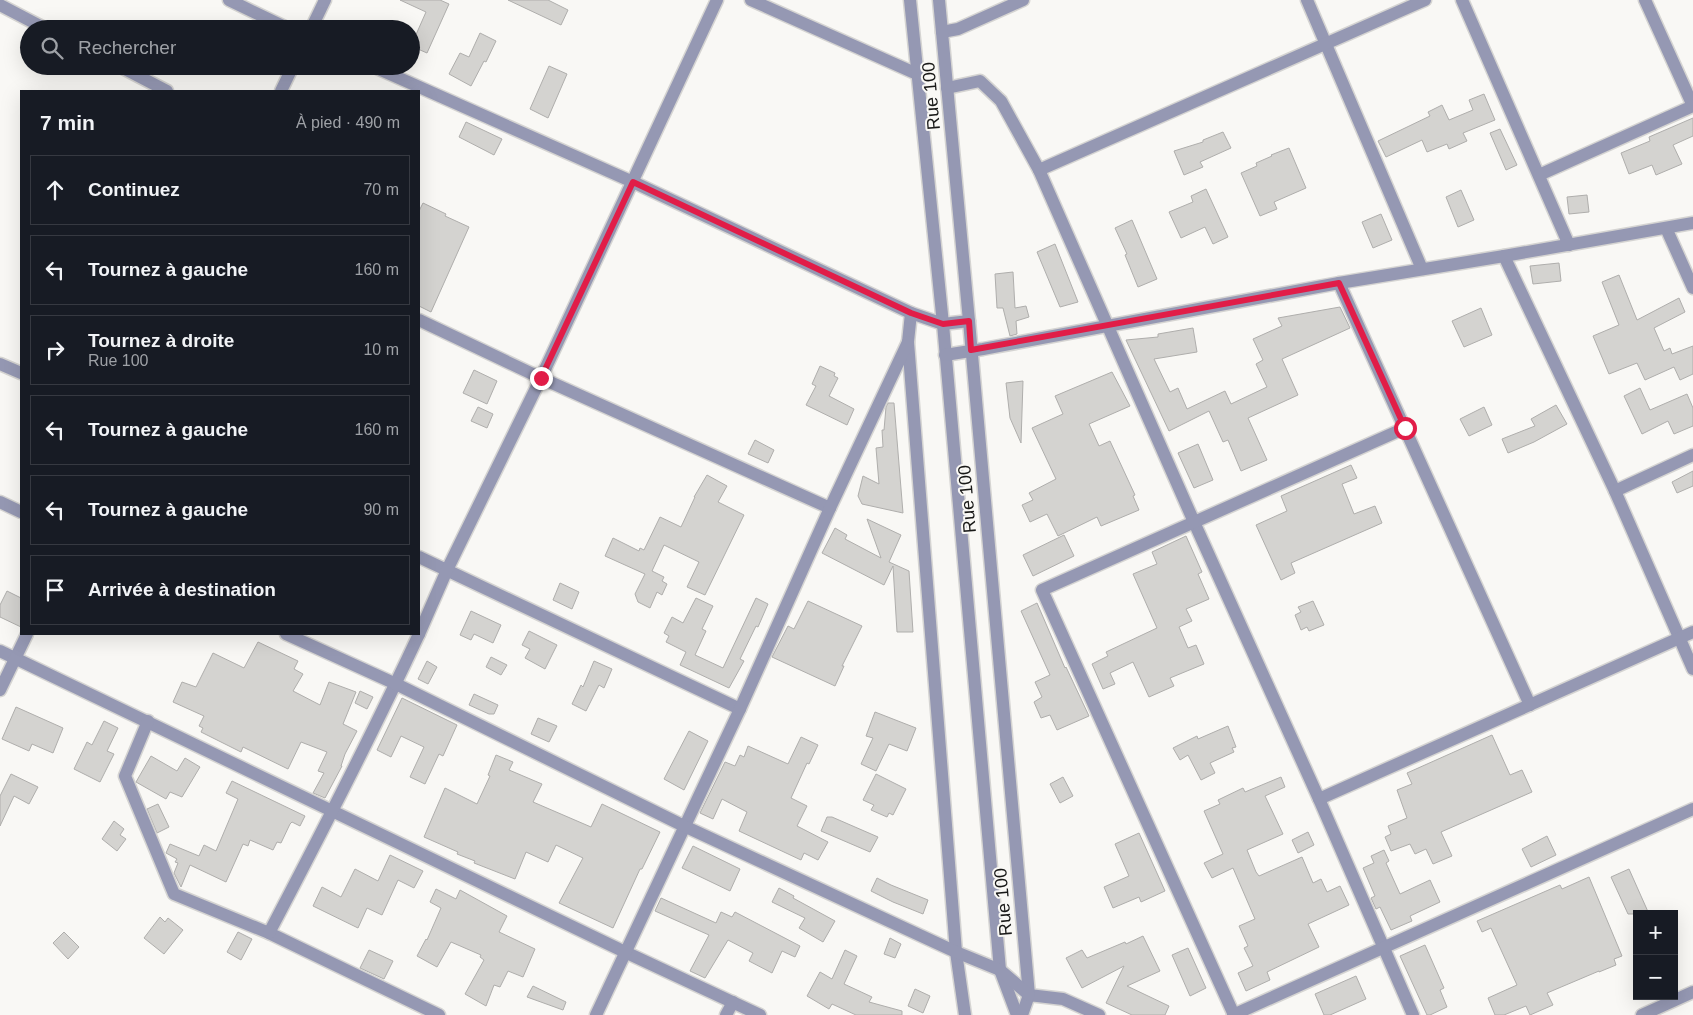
<!DOCTYPE html>
<html lang="fr">
<head>
<meta charset="utf-8">
<style>
  body { margin:0; font-family:Arial,sans-serif; background:#20242c; color:#f1f3f6 }
  .controls { position:absolute; right:15px; bottom:15px; display:grid; overflow:hidden; border-radius:0px; box-shadow:0 5px 20px #0002 }
  .controls button { width:45px; height:45px; display:grid; place-items:center; padding:0; border:0; border-bottom:1px solid #363941; background:#171b24; color:#f1f3f6; font:25px sans-serif }
  .stop { position:absolute; width:15px; height:15px; margin:-11px; border:4px solid #e11d48; border-radius:50%; background:#fff }
  .stop.end { background:#e11d48; border-color:#fff; box-shadow:0 1px 5px #0008 }
  .list { margin:0; padding:0; list-style:none }
  h2 { display:flex; justify-content:space-between; align-items:center; height:65px; margin:0; padding:0 20px; font-size:21px }
  h2 small { font-size:16px; font-weight:400; color:#9ea1a6 }
  .list li { display:grid; grid-template-columns:32px 1fr auto; gap:15px; align-items:center; box-sizing:border-box; height:70px; margin:0 10px 10px; padding:0 10px; border:1px solid #363941; border-radius:0px }
  .list b { display:block; font-size:19px; white-space:nowrap }
  .list p { margin:0; font-size:16px; white-space:nowrap; color:#9ea1a6 }
  .list em { font-size:16px; font-style:normal; color:#9ea1a6 }
  .icon { flex:none; width:28px; height:28px; fill:none; stroke:currentColor; stroke-width:2; stroke-linecap:round; stroke-linejoin:round }
  .map { position:relative; flex:none; width:1693px; height:1015px; overflow:hidden }
  .search { position:absolute; background:#171b24; box-shadow:0 5px 20px #0002; left:20px; top:20px; width:400px; height:55px; display:flex; align-items:center; gap:12px; box-sizing:border-box; padding:0 18px; border-radius:28px; color:#9ea1a6; font-size:19px }
  .panel { position:absolute; background:#171b24; box-shadow:0 5px 20px #0002; left:20px; top:90px; width:400px; height:545px; border-radius:0px }
  .map>svg:first-child { display:block }
  .building { fill:#d4d3d0; stroke:#afaeac }
  .lines { fill:none; stroke-linecap:round; stroke-linejoin:round }
  .minor-casing { stroke:#d5d4d2; stroke-width:15 }
  .tertiary-casing { stroke:#d5d4d2; stroke-width:15 }
  .minor { stroke:#9598b3; stroke-width:12 }
  .tertiary { stroke:#9598b3; stroke-width:12 }
  .route { stroke:#e11d48; stroke-width:6 }
  .labels { text-anchor:middle; stroke-width:4; stroke-linejoin:round; paint-order:stroke }
  .street-label { font-size:18px; fill:#191918; stroke:#f9f8f5 }
</style>
</head>
<body>
<div class="map">
<svg width="1693" height="1015" viewBox="0 0 1693 1015">
  <rect width="100%" height="100%" fill="#f9f8f5"/>
  <g class="building">
    <polygon points="400,0 440,0 449,4 427,53 411,46 426,12"/>
    <polygon points="508,0 548,0 568,10 561,25"/>
    <polygon points="480,33 496,41 486,62 484,61 471,86 449,74 460,53 469,57"/>
    <polygon points="549,66 567,74 548,118 530,109"/>
    <polygon points="1484,94 1495,120 1463,133 1467,141 1449,149 1447,144 1427,152 1422,140 1386,157 1378,141 1430,116 1428,112 1442,105 1449,120 1473,110 1469,100"/>
    <polygon points="1693,118 1693,136 1673,145 1682,164 1656,175 1652,165 1629,174 1621,153 1650,141 1649,137"/>
    <polygon points="466,122 502,139 494,155 459,137"/>
    <polygon points="1500,129 1517,165 1506,170 1490,133"/>
    <polygon points="1223,132 1231,148 1200,162 1203,167 1184,175 1174,151 1203,142 1203,140"/>
    <polygon points="1289,148 1306,188 1274,202 1277,209 1260,216 1241,173 1257,166 1256,163 1272,156 1271,155"/>
    <polygon points="1206,189 1228,237 1213,244 1205,227 1181,238 1169,212 1193,202 1191,196"/>
    <polygon points="1461,190 1474,220 1458,227 1446,197"/>
    <polygon points="1587,195 1589,212 1569,214 1567,197"/>
    <polygon points="423,203 446,214 445,216 469,227 431,312 419,306 419,211"/>
    <polygon points="1381,214 1392,240 1373,248 1362,222"/>
    <polygon points="1132,220 1157,279 1138,287 1125,255 1127,254 1115,228"/>
    <polygon points="1055,244 1078,302 1060,307 1037,252"/>
    <polygon points="1559,263 1561,281 1533,284 1530,266"/>
    <polygon points="1013,272 1015,308 1026,306 1029,317 1016,321 1017,334 1010,336 1003,308 997,308 995,274"/>
    <polygon points="1619,275 1637,320 1679,298 1685,312 1654,328 1664,351 1670,348 1672,354 1693,346 1693,374 1680,380 1674,367 1645,380 1637,363 1609,374 1593,336 1619,325 1602,282"/>
    <polygon points="1340,307 1350,328 1282,359 1298,395 1248,418 1267,460 1241,471 1228,440 1223,442 1209,411 1169,431 1126,340 1158,337 1158,334 1193,328 1197,352 1154,359 1170,392 1178,388 1187,409 1225,391 1231,404 1267,387 1256,364 1263,360 1253,339 1282,326 1278,318"/>
    <polygon points="1481,308 1492,335 1464,347 1452,321"/>
    <polygon points="820,366 835,373 834,376 838,378 829,396 854,409 847,425 806,405 816,386 812,384"/>
    <polygon points="474,370 497,381 487,404 463,393"/>
    <polygon points="1112,372 1130,406 1089,424 1099,446 1110,441 1135,495 1133,496 1139,510 1101,526 1097,517 1058,536 1047,514 1030,522 1022,505 1033,500 1029,493 1056,479 1032,428 1063,414 1055,396"/>
    <polygon points="1023,381 1021,443 1010,418 1006,383"/>
    <polygon points="1640,388 1650,410 1687,394 1693,408 1693,426 1674,434 1668,421 1642,434 1624,396"/>
    <polygon points="888,403 894,403 903,513 862,504 858,496 863,476 879,484 876,448 883,447 882,430 884,430 886,407"/>
    <polygon points="1556,405 1567,424 1534,442 1508,453 1502,439 1535,426 1531,419"/>
    <polygon points="478,407 493,414 487,428 471,421"/>
    <polygon points="1484,407 1492,425 1469,436 1460,419"/>
    <polygon points="755,440 774,450 768,463 748,454"/>
    <polygon points="1198,444 1213,480 1194,488 1178,453"/>
    <polygon points="1351,465 1357,478 1342,484 1354,514 1375,506 1382,523 1291,563 1295,573 1281,580 1256,525 1287,511 1281,496"/>
    <polygon points="1693,471 1693,486 1677,493 1672,482"/>
    <polygon points="707,475 727,486 718,502 744,515 705,595 687,587 699,562 664,545 652,571 664,577 662,581 667,584 662,595 657,592 650,608 638,602 635,594 645,574 605,556 613,538 639,551 640,548 644,550 660,517 681,527 695,497 694,497"/>
    <polygon points="867,519 901,535 889,562 909,571 913,632 897,632 893,566 884,585 822,553 835,528 847,535 845,539 881,558"/>
    <polygon points="1064,535 1074,556 1033,576 1023,555"/>
    <polygon points="1186,536 1202,572 1198,574 1209,599 1186,609 1192,621 1179,627 1188,648 1196,645 1204,664 1170,678 1174,686 1149,697 1133,662 1110,673 1115,684 1103,689 1092,664 1108,656 1106,652 1157,628 1133,574 1157,564 1152,552"/>
    <polygon points="560,583 579,592 572,609 553,600"/>
    <polygon points="7,591 21,598 21,627 0,617 0,605"/>
    <polygon points="696,598 713,606 702,629 706,631 695,655 723,668 756,598 768,604 758,627 756,626 740,659 744,661 729,688 680,665 686,652 666,642 669,636 664,633 672,617 683,623"/>
    <polygon points="808,601 862,626 842,666 844,666 835,686 772,657 788,626 794,629"/>
    <polygon points="1313,601 1324,625 1309,631 1307,627 1301,630 1295,615 1301,612 1298,607"/>
    <polygon points="1037,603 1065,668 1066,667 1089,716 1057,730 1050,715 1041,718 1034,702 1042,697 1035,682 1050,675 1021,611"/>
    <polygon points="471,611 501,625 493,643 474,634 471,640 460,635"/>
    <polygon points="529,631 557,645 545,669 525,658 530,649 522,645"/>
    <polygon points="258,642 298,661 294,669 303,674 293,691 320,705 329,682 356,692 343,724 357,731 345,754 341,766 342,766 325,798 313,793 324,773 318,771 327,752 301,742 288,769 243,747 241,752 201,732 203,728 199,726 204,716 173,702 182,682 196,687 213,653 244,668"/>
    <polygon points="491,657 507,665 501,675 486,667"/>
    <polygon points="427,661 437,667 428,684 418,679"/>
    <polygon points="594,661 612,669 604,688 599,685 586,711 572,704 581,685 583,687"/>
    <polygon points="360,691 373,697 367,709 355,703"/>
    <polygon points="474,694 498,705 494,714 489,714 469,705"/>
    <polygon points="402,698 457,725 443,756 439,754 425,784 410,777 424,747 401,736 391,757 377,750"/>
    <polygon points="16,707 63,728 53,753 32,744 29,751 2,739"/>
    <polygon points="875,712 916,728 907,751 889,744 876,771 861,764 873,738 866,736"/>
    <polygon points="538,718 557,726 549,742 531,734"/>
    <polygon points="104,721 118,728 107,751 114,754 100,782 74,769 87,742 92,745"/>
    <polygon points="1228,726 1236,747 1232,748 1234,752 1210,763 1215,773 1201,780 1188,755 1180,760 1173,748 1197,736 1198,739"/>
    <polygon points="689,731 708,741 684,790 664,779"/>
    <polygon points="1492,735 1510,775 1522,770 1532,792 1441,832 1452,856 1433,864 1426,849 1415,854 1410,844 1391,851 1385,837 1391,834 1388,826 1407,818 1397,790 1412,784 1407,773"/>
    <polygon points="801,737 818,745 809,764 807,763 791,798 807,806 797,826 828,842 818,860 804,853 801,860 739,831 747,812 722,799 713,819 700,813 725,762 735,766 740,755 744,757 748,746 788,764"/>
    <polygon points="496,755 513,762 509,770 542,784 533,802 591,827 602,804 660,832 642,869 640,869 613,928 559,903 583,858 556,845 548,862 526,852 515,879 474,863 475,861 457,854 458,852 424,837 445,788 477,804 490,776 488,775"/>
    <polygon points="151,756 177,771 185,758 200,767 182,797 170,792 166,799 136,782"/>
    <polygon points="11,774 38,787 29,804 14,796 0,826 0,796"/>
    <polygon points="876,774 906,789 893,815 889,813 887,817 871,810 874,805 863,800"/>
    <polygon points="1063,777 1073,796 1060,803 1050,784"/>
    <polygon points="1281,777 1285,787 1265,796 1283,834 1247,850 1256,872 1259,876 1302,857 1313,883 1321,879 1327,892 1340,886 1349,905 1308,924 1319,947 1267,972 1270,980 1246,991 1238,973 1253,966 1244,948 1248,946 1239,926 1255,919 1233,868 1212,878 1204,863 1223,854 1204,811 1220,804 1218,800 1243,788 1245,792"/>
    <polygon points="232,781 305,816 300,826 292,822 290,824 281,843 277,842 273,850 250,840 248,846 243,844 226,882 190,865 181,887 174,873 178,863 175,862 177,859 166,853 170,844 199,856 204,845 216,851 238,799 226,793"/>
    <polygon points="158,804 169,827 157,833 147,809"/>
    <polygon points="827,817 832,817 878,837 870,852 821,831"/>
    <polygon points="114,821 124,829 120,835 126,839 117,851 102,839"/>
    <polygon points="1308,832 1314,845 1298,853 1292,840"/>
    <polygon points="1139,833 1165,891 1141,902 1139,897 1113,908 1104,887 1129,876 1115,844"/>
    <polygon points="1547,836 1556,855 1531,867 1522,849"/>
    <polygon points="693,846 740,869 730,891 682,868"/>
    <polygon points="1384,850 1389,861 1386,863 1400,894 1430,880 1440,902 1410,916 1412,921 1391,930 1380,907 1376,909 1371,898 1375,896 1363,868 1374,863 1371,856"/>
    <polygon points="390,855 423,871 414,888 398,880 382,915 367,908 358,928 313,906 322,887 341,897 355,869 378,881"/>
    <polygon points="1629,869 1649,914 1628,914 1611,877"/>
    <polygon points="1589,877 1622,956 1614,959 1616,965 1599,972 1599,971 1547,993 1553,1005 1530,1015 1526,1006 1504,1015 1495,1015 1488,998 1517,985 1491,928 1482,932 1477,921 1560,885 1562,889"/>
    <polygon points="877,878 891,885 928,900 923,914 893,902 871,891"/>
    <polygon points="779,888 794,896 793,898 835,921 823,942 799,928 805,918 772,902"/>
    <polygon points="436,889 456,899 460,890 507,916 499,932 535,949 523,977 508,971 500,987 494,985 486,1006 465,994 484,960 480,957 481,955 451,942 437,967 417,956 426,939 427,940 441,908 430,902"/>
    <polygon points="661,898 716,923 721,912 732,917 735,912 800,946 795,957 782,951 772,973 749,961 753,953 728,940 705,978 690,971 709,935 655,911"/>
    <polygon points="160,917 165,922 168,918 183,930 164,954 144,938"/>
    <polygon points="64,932 79,947 68,959 53,943"/>
    <polygon points="238,932 252,939 241,960 227,952"/>
    <polygon points="1143,936 1160,971 1127,986 1169,1006 1165,1015 1132,1015 1106,1003 1124,966 1082,988 1066,958 1082,950 1087,958 1125,942 1126,944"/>
    <polygon points="890,938 901,944 895,958 884,954"/>
    <polygon points="1425,945 1444,988 1440,990 1447,1007 1430,1015 1427,1015 1400,956"/>
    <polygon points="1188,948 1206,988 1190,996 1172,955"/>
    <polygon points="369,950 393,961 384,979 360,968"/>
    <polygon points="845,950 857,956 844,984 872,997 869,1002 902,1011 902,1015 856,1015 832,1004 829,1009 807,996 820,972 832,979"/>
    <polygon points="1356,976 1366,999 1330,1015 1324,1015 1315,994"/>
    <polygon points="533,986 566,1002 563,1010 527,997"/>
    <polygon points="915,989 930,996 923,1013 908,1006"/>
  </g>
  <g class="lines">
    <g class="minor-casing">
      <g id="minor">
        <polyline points="229,0 289,29"/>
        <polyline points="751,0 917,74"/>
        <polyline points="1307,0 1422,269"/>
        <polyline points="1462,0 1569,245"/>
        <polyline points="1645,0 1693,106"/>
        <polyline points="0,5 46,29"/>
        <polyline points="311,29 325,0"/>
        <polyline points="942,32 958,29 1023,0"/>
        <polyline points="119,66 167,91"/>
        <polyline points="372,66 633,182 911,313 943,324 969,321"/>
        <polyline points="947,88 980,81 1001,101 1039,170 1194,522 1319,799 1413,1015"/>
        <polyline points="281,91 293,66"/>
        <polyline points="1039,170 1425,0"/>
        <polyline points="1539,175 1693,106"/>
        <polyline points="1666,228 1693,288"/>
        <polyline points="1504,256 1615,491 1693,669"/>
        <polyline points="1339,283 1530,705"/>
        <polyline points="911,313 908,342 956,952 965,1015"/>
        <polyline points="419,320 541,378 830,508"/>
        <polyline points="0,364 21,373"/>
        <polyline points="1615,491 1693,455"/>
        <polyline points="419,557 740,709"/>
        <polyline points="419,634 447,570 541,378 717,0"/>
        <polyline points="0,651 625,952 760,1015"/>
        <polyline points="0,690 27,634"/>
        <polyline points="148,721 125,776 174,894 269,933 439,1015"/>
        <polyline points="1319,799 1693,632"/>
        <path d="M269,933C321,834 372,735 419,634"/>
        <polyline points="1000,970 1017,1015"/>
        <polyline points="596,1015 740,709 830,508 908,342"/>
        <polyline points="726,1015 733,1002"/>
        <polyline points="1022,1015 1029,995 1063,999 1099,1015"/>
        <polyline points="1233,1015 1693,809"/>
        <polyline points="1234,1015 1042,590 1405,428"/>
        <polyline points="1642,1015 1693,992"/>
      </g>
    </g>
    <g class="tertiary-casing">
      <g id="tertiary">
        <polyline points="910,0 943,324 1000,970"/>
        <polyline points="939,0 969,321 1029,995"/>
        <polyline points="945,355 983,349 1339,283 1504,256 1693,223"/>
        <polyline points="0,502 21,512"/>
        <polyline points="286,634 396,684 684,826 956,952 1000,970 1029,995"/>
      </g>
    </g>
    <use href="#minor" class="minor"/>
    <use href="#tertiary" class="tertiary"/>
  </g>
  <g class="lines">
    <polyline class="route" points="541,378 633,182 911,313 943,324 969,321 971,350 1339,283 1405,428"/>
  </g>
  <g class="labels">
    <g class="street-label">
      <text transform="translate(931 96) rotate(-95)" y="6">Rue 100</text>
      <text transform="translate(967 499) rotate(-95)" y="6">Rue 100</text>
      <text transform="translate(1003 902) rotate(-95)" y="6">Rue 100</text>
    </g>
  </g>
</svg>
<div class="controls">
<button>+</button>
<button>−</button>
</div>
<div class="stop" style="left:1405px;top:428px"></div>
<div class="stop end" style="left:541px;top:378px"></div>
<div class="search"><svg class="icon" aria-label="search" viewBox="0 0 24 24"><circle cx="10" cy="10" r="6"/><path d="M15 15l6 6"/></svg>Rechercher</div>
<section class="panel">
<h2>7 min<small>À pied · 490 m</small></h2>
<ul class="list">
<li><svg class="icon" aria-label="ahead" viewBox="0 0 24 24"><path d="M12 20V5M6 11l6-6 6 6"/></svg><div><b>Continuez</b></div><em>70 m</em></li>
<li><svg class="icon" aria-label="left" viewBox="0 0 24 24"><path d="M17 20v-9H6M10 6l-5 5 5 5"/></svg><div><b>Tournez à gauche</b></div><em>160 m</em></li>
<li><svg class="icon" aria-label="right" viewBox="0 0 24 24"><path d="M7 20v-9h11M14 6l5 5-5 5"/></svg><div><b>Tournez à droite</b><p>Rue 100</p></div><em>10 m</em></li>
<li><svg class="icon" aria-label="left" viewBox="0 0 24 24"><path d="M17 20v-9H6M10 6l-5 5 5 5"/></svg><div><b>Tournez à gauche</b></div><em>160 m</em></li>
<li><svg class="icon" aria-label="left" viewBox="0 0 24 24"><path d="M17 20v-9H6M10 6l-5 5 5 5"/></svg><div><b>Tournez à gauche</b></div><em>90 m</em></li>
<li><svg class="icon" aria-label="arrive" viewBox="0 0 24 24"><path d="M6 21V4h12l-3 4 3 4H6"/></svg><div><b>Arrivée à destination</b></div></li>
</ul>
</section>
</div>
</body>
</html>
